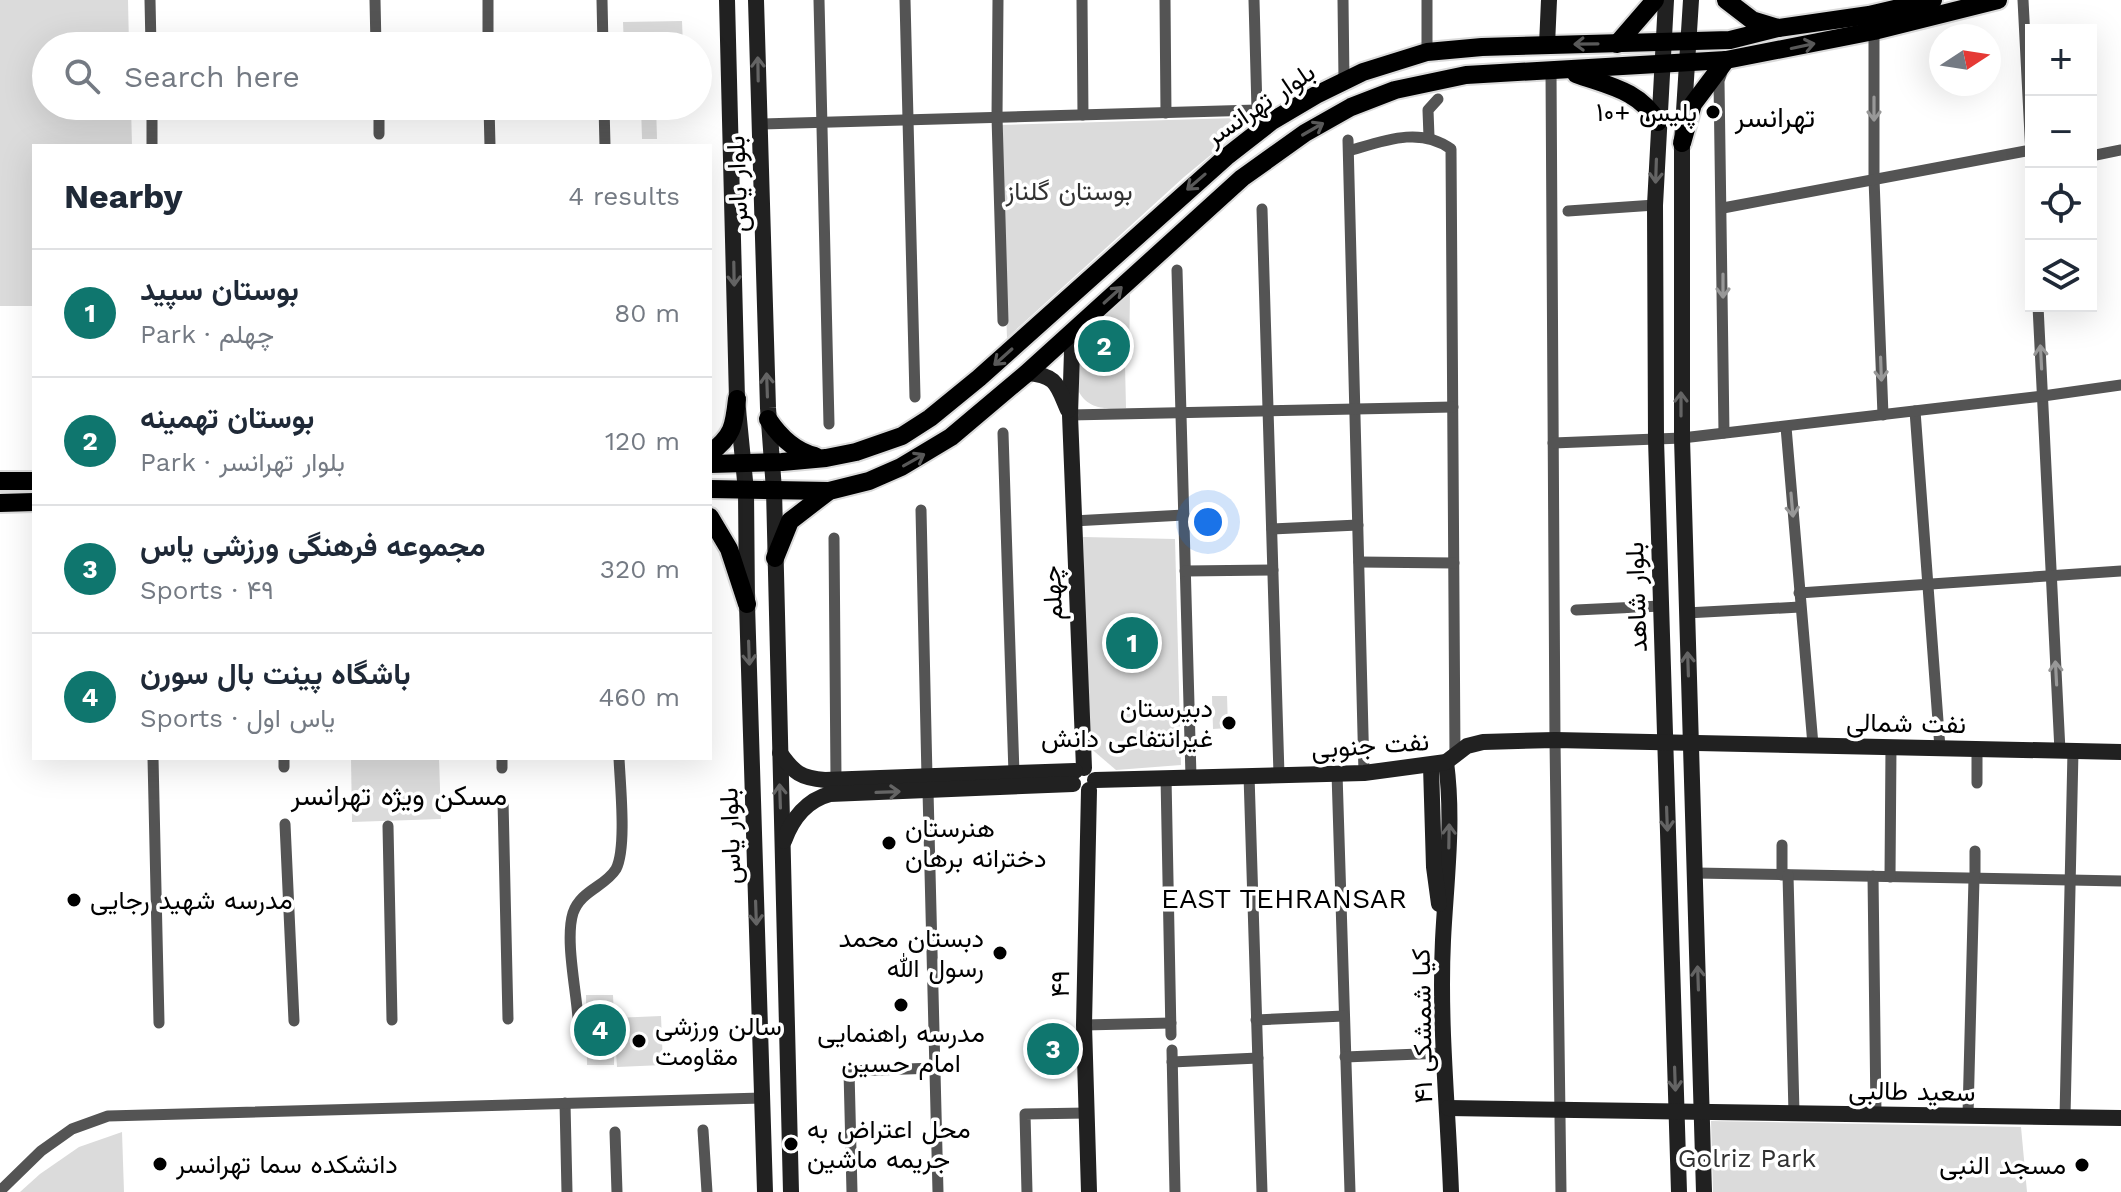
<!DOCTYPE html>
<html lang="en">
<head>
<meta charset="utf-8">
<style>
  body { margin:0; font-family:"Work Sans",Vazirmatn,sans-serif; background:#f6f6f7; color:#1f2937 }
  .controls { position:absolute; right:24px; top:24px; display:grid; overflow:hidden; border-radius:0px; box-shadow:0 8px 32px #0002 }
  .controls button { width:72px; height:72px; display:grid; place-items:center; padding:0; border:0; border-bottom:2px solid #e0e1e3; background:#fff; color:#1f2937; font:40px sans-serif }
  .compass { position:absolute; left:1929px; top:24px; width:72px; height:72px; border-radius:50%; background:#fff; box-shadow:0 8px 32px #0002; rotate:78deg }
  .you { position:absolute; left:1208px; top:522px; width:28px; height:28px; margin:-20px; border:6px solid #fff; border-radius:50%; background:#1a73e8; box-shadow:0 0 0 12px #1a73e833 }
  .badge { display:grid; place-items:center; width:52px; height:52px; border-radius:50%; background:#0f766e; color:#fff; font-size:26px; font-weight:700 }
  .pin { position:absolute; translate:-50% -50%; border:4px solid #fff; box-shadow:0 2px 8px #0006 }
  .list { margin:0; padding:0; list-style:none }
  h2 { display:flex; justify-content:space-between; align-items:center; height:104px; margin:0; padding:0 32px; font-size:34px }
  h2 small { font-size:26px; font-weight:400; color:#747a83 }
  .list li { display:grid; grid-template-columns:52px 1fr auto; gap:24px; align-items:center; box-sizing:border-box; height:128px; padding:0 32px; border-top:2px solid #e0e1e3 }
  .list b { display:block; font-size:30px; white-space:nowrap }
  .list p { margin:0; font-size:26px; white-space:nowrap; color:#747a83 }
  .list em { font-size:26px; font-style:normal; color:#747a83 }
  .icon { flex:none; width:44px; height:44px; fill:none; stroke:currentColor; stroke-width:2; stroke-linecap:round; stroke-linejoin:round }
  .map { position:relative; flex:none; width:2121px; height:1192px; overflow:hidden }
  .search { position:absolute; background:#fff; box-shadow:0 8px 32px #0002; left:32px; top:32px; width:680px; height:88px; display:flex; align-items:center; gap:20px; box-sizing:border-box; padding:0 28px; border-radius:44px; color:#747a83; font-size:30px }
  .panel { position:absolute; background:#fff; box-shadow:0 8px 32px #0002; left:32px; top:144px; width:680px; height:616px; border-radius:0px }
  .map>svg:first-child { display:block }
  .green { fill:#dbdbdb }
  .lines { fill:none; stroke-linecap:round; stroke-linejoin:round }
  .primary-casing { stroke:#dbdbdb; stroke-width:22 }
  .street { stroke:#545454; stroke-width:11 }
  .secondary { stroke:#212121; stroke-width:16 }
  .primary { stroke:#000; stroke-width:18 }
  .oneway { stroke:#595959 }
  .oneway2 { stroke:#646464 }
  .oneway3 { stroke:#989898 }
  .poi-dot { fill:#000; stroke:#fff; stroke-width:3 }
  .labels { text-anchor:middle; stroke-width:7; stroke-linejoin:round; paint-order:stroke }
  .street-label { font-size:26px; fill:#000; stroke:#fff }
  .poi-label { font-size:26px; fill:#000; stroke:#fff; text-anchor:start }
  .park-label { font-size:26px; fill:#323232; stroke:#fff }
  .neighbourhood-label { font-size:28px; fill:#000; stroke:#fff }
</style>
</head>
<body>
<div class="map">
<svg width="2121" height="1192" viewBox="0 0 2121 1192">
  <rect width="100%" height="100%" fill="#fff"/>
  <g class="green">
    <polygon points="0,0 128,0 129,46 46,46 46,106 131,106 132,146 34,146 34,306 0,306"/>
    <polygon points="682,21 683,46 624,46 623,22"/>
    <polygon points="641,106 656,106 657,139 642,139"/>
    <polygon points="1237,118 1252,121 1184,177 1007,338 1000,125"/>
    <path d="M1130,292L1129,363L1125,365L1126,408C1107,409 1089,410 1079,392L1077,353L1081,339Z"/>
    <polygon points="1083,537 1175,539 1181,765 1116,770 1088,746"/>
    <polygon points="1212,696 1227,696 1228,728 1213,729"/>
    <polygon points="351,758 439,758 441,819 352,822"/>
    <polygon points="586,995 613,995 614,1018 661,1016 663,1065 617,1067 614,1023 614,1065 587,1065"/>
    <polygon points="1711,1121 2021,1127 2027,1192 1713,1192"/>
    <polygon points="122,1132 124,1192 20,1192 40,1174 79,1147"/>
  </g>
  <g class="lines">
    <g class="primary-casing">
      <g id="primary">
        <polyline points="1726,0 1752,20 1778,28"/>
        <polyline points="1617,44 1655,0"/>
        <path d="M1576,74C1609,86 1639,90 1658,122"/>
        <polyline points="1682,143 1693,104 1726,60"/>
        <path d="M768,419C780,437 794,451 815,456"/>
        <path d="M710,453C733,436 734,426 737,399"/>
        <polyline points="710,464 782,462 826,458 856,452 902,436 930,418 979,378 1226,157 1272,121 1316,95 1363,72 1427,52 1482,47 1730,40 1778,28 1869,15 1933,0"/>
        <polyline points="0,481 34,481"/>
        <polyline points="710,489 829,491"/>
        <polyline points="0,503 34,502"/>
        <polyline points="710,517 729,549 747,604"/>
        <polyline points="775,558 790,521 829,491 869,481 901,467 951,437 1027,373 1242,178 1305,133 1351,107 1395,90 1466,75 1726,60 1874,31 1998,0"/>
      </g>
    </g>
    <g class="street">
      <polyline points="150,0 151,46"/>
      <polyline points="375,0 376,46"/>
      <polyline points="488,0 488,46"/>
      <polyline points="602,0 603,46"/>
      <polyline points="819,0 829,424"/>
      <polyline points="905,0 915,397"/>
      <polyline points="998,0 997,117 1003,321"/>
      <polyline points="1082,0 1083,115"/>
      <polyline points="1165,0 1166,113"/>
      <polyline points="1254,0 1257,110"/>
      <polyline points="1343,0 1344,80"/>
      <polyline points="2023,0 2031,155"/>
      <polyline points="1874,31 1874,179 1883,415"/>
      <polyline points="1427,52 1427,0"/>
      <polyline points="1551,71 1555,740 1561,1192"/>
      <polyline points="1722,72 1719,81 1724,433"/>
      <polyline points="152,106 152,146"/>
      <polyline points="379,106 379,134"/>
      <polyline points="489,106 490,146"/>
      <polyline points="604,106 605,146"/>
      <polyline points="759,124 1257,110 1272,121"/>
      <polyline points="1429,137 1428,110 1438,99"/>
      <polyline points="1348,140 1364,773"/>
      <path d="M1349,151C1383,141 1420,126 1451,149L1455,755"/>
      <polyline points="2091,156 2121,150"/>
      <polyline points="1723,208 2031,150"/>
      <polyline points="1262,209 1279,775"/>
      <polyline points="1568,211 1655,205"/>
      <polyline points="1177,270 1191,777"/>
      <polyline points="2038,306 2060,751"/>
      <polyline points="1915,411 1940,748"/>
      <polyline points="1070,415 1453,407"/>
      <polyline points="1786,427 1813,745"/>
      <polyline points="1003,433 1014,774"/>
      <polyline points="1553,443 1682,438 2043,396 2121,385"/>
      <polyline points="921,510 927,777"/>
      <polyline points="1073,521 1184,515"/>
      <polyline points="1272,529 1358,525"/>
      <polyline points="834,538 836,779"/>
      <polyline points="1359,562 1454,563"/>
      <polyline points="1185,571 1273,570"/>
      <polyline points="1799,593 2121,571"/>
      <polyline points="1576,610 1661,606"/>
      <polyline points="1686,613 1800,607"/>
      <polyline points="153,758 159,1023"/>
      <polyline points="284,758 284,767"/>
      <polyline points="502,758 502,768"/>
      <polyline points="1337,773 1350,1192"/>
      <polyline points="1249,775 1262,1192"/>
      <polyline points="1166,777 1171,1035"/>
      <polyline points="1977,783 1977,749"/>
      <polyline points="928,791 938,1192"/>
      <polyline points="503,801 508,1019"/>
      <polyline points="285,824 294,1021"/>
      <polyline points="388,826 392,1020"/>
      <polyline points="1696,873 2121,881"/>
      <polyline points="1782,875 1782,845"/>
      <polyline points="1788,875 1794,1113"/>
      <polyline points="1873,876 1876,1114"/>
      <polyline points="1890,877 1891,747"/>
      <polyline points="1975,878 1975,851"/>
      <path d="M578,1018C576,989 565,939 573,913C581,890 605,887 616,869C627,848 620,783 619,758"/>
      <polyline points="1256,1020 1344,1016"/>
      <polyline points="1084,1025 1171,1023"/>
      <polyline points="1172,1050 1175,1192"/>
      <polyline points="1345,1057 1444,1053"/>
      <polyline points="1172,1062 1258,1058"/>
      <polyline points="565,1103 567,1192"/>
      <polyline points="1968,1115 1974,878"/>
      <polyline points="2065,1117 2073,751"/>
      <polyline points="703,1130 707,1192"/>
      <polyline points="615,1132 617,1192"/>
      <polyline points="0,1191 41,1151 72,1129 108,1116 762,1098"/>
      <polyline points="852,1192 849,1071 935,1068"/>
      <polyline points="1027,1192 1025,1114 1087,1113"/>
    </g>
    <g class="secondary">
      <polyline points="727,0 737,399 746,491 747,604 765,1192"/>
      <polyline points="756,0 768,408 774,490 791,1192"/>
      <polyline points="1666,0 1655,205 1656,439 1679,1192"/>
      <polyline points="1691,0 1682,143 1682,438 1704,1192"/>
      <polyline points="1547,45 1549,0"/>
      <polyline points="1078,327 1072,351 1070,415 1084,768"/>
      <path d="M1027,373C1057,375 1057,385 1068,410"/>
      <path d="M780,753C794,773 801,778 825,780L1075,771"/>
      <path d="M1446,762C1454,822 1446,880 1443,940C1439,1024 1448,1108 1451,1192"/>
      <polyline points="1431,766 1434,867 1439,904"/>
      <polyline points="1095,780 1364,773 1446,762 1467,746 1483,742 1555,740 2121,752"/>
      <polyline points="1089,790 1084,1025 1089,1192"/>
      <path d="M784,841C792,819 807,800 830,794L1073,784"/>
      <polyline points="1448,1108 2121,1118"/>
    </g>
    <use href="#primary" class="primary"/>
  </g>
  <defs><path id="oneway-shaft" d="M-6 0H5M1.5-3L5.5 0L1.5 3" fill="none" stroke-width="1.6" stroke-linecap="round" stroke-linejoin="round" transform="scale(2)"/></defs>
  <g class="oneway">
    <use href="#oneway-shaft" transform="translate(1586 44) rotate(179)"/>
    <use href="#oneway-shaft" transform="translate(1803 46) rotate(-12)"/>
    <use href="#oneway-shaft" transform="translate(1313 129) rotate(-30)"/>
    <use href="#oneway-shaft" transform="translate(1196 182) rotate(139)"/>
    <use href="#oneway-shaft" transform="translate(1113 295) rotate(-42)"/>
    <use href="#oneway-shaft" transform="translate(1003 357) rotate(138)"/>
    <use href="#oneway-shaft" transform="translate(914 460) rotate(-29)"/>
  </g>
  <g class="oneway2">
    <use href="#oneway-shaft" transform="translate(758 69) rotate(-91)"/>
    <use href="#oneway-shaft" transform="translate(1656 171) rotate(92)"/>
    <use href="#oneway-shaft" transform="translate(734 274) rotate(89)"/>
    <use href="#oneway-shaft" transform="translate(767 385) rotate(-92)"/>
    <use href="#oneway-shaft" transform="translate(1681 404) rotate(-90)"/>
    <use href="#oneway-shaft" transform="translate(749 653) rotate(88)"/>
    <use href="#oneway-shaft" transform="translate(1688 664) rotate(-92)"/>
    <use href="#oneway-shaft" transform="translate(888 792) rotate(-2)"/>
    <use href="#oneway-shaft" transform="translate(780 796) rotate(-92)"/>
    <use href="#oneway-shaft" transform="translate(1667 819) rotate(88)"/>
    <use href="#oneway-shaft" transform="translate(1449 836) rotate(-89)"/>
    <use href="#oneway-shaft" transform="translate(756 913) rotate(88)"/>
    <use href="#oneway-shaft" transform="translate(1698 978) rotate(-92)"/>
    <use href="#oneway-shaft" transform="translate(1675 1079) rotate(88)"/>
  </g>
  <g class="oneway3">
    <use href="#oneway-shaft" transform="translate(1874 109) rotate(90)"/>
    <use href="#oneway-shaft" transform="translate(1723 286) rotate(90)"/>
    <use href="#oneway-shaft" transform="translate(2041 357) rotate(-93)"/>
    <use href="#oneway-shaft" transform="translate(1881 369) rotate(88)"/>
    <use href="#oneway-shaft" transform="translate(1792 505) rotate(85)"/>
    <use href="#oneway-shaft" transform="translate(2056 673) rotate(-93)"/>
  </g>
  <g class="poi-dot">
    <circle cx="1713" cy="112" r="8"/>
    <circle cx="1229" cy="723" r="8"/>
    <circle cx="889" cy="843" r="8"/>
    <circle cx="74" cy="900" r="8"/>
    <circle cx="1000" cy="953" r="8"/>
    <circle cx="901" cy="1005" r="8"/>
    <circle cx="639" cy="1041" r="8"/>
    <circle cx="791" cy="1144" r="8"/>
    <circle cx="160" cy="1164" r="8"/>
    <circle cx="2082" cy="1165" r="8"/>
  </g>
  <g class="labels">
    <g class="street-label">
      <text transform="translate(1260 104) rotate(-34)" y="9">بلوار تهرانسر</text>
      <text transform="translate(737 184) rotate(-92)" y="9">بلوار یاس</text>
      <text transform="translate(1052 593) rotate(-93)" y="9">چهلم</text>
      <text transform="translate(1636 597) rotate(-92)" y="9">بلوار شاهد</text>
      <text transform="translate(1906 723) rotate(1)" y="9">نفت شمالی</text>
      <text transform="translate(1370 745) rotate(-4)" y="9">نفت جنوبی</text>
      <text transform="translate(730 836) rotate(-92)" y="9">بلوار یاس</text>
      <text transform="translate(1060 984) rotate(-89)" y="9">۴۹</text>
      <text transform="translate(1422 1026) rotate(-91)" y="9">۴۱ کیا شمشکی</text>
      <text transform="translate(1912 1091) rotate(1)" y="9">سعید طالبی</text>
    </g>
    <g class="poi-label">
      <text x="1697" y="121" text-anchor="end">پلیس +۱۰</text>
      <text x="1213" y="717" text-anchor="end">دبیرستان<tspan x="1213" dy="30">غیرانتفاعی دانش</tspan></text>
      <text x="905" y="837">هنرستان<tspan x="905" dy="30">دخترانه برهان</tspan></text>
      <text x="90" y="909">مدرسه شهید رجایی</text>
      <text x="984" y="947" text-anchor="end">دبستان محمد<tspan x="984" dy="30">رسول الله</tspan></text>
      <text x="655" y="1035">سالن ورزشی<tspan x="655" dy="30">مقاومت</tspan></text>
      <text x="901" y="1042" text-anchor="middle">مدرسه راهنمایی<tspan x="901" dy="30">امام حسین</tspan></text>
      <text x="807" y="1138">محل اعتراض به<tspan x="807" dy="30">جریمه ماشین</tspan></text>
      <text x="176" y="1173">دانشکده سما تهرانسر</text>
      <text x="2066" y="1174" text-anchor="end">مسجد النبی</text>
    </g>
    <g class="park-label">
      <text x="1069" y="200">بوستان گلناز</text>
      <text x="1747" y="1167">Golriz Park</text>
    </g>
    <g class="neighbourhood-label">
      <text x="1775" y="127">تهرانسر</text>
      <text x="399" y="805">مسکن ویژه تهرانسر</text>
      <text x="1284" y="908">EAST TEHRANSAR</text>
    </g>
  </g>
</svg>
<div class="controls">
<button>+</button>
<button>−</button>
<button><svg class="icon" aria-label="locate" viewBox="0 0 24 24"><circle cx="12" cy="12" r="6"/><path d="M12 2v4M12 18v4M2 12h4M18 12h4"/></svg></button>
<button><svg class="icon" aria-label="layers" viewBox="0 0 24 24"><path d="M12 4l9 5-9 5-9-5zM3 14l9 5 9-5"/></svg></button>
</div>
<svg class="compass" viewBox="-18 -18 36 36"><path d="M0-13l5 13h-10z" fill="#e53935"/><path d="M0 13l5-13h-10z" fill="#747a83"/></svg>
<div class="you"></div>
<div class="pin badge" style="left:1132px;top:643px">1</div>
<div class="pin badge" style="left:1104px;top:346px">2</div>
<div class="pin badge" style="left:1053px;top:1049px">3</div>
<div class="pin badge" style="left:600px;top:1030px">4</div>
<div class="search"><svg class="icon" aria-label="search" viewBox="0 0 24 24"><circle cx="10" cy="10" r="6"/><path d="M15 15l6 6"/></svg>Search here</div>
<section class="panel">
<h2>Nearby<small>4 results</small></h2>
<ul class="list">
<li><span class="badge">1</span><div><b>بوستان سپید</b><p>Park · چهلم</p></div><em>80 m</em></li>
<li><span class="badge">2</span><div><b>بوستان تهمینه</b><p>Park · بلوار تهرانسر</p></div><em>120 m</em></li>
<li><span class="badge">3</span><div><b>مجموعه فرهنگی ورزشی یاس</b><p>Sports · ۴۹</p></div><em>320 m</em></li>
<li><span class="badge">4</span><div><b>باشگاه پینت بال سورن</b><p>Sports · یاس اول</p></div><em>460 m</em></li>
</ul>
</section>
</div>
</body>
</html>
